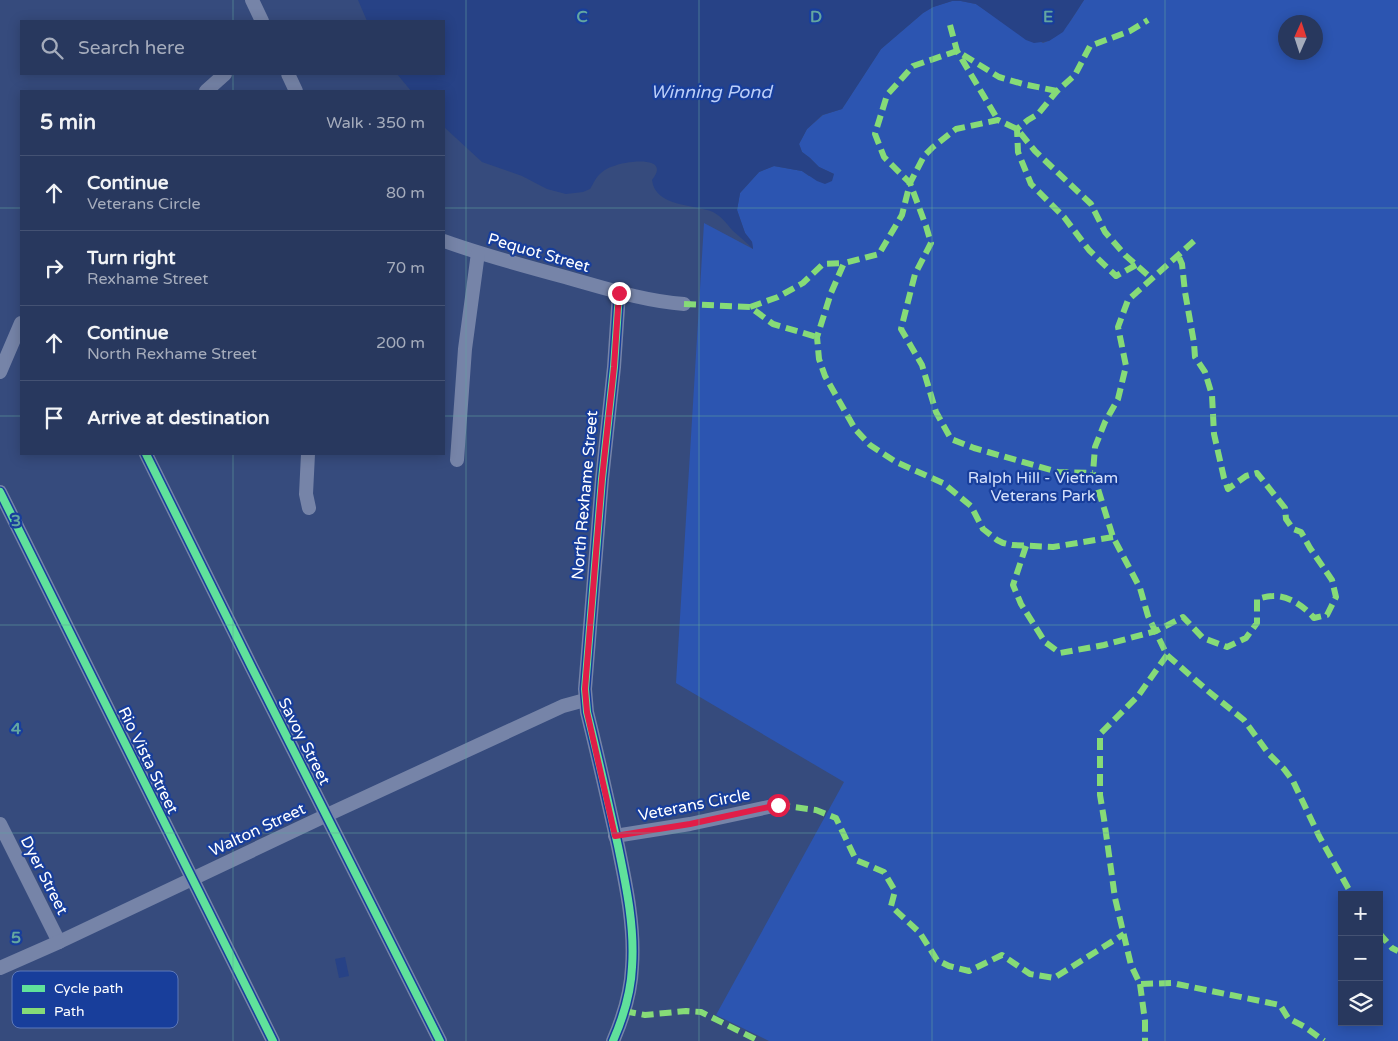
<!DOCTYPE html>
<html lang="en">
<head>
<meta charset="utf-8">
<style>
  body { margin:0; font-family:"Varela Round",sans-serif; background:#303f64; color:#f1f3f6 }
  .controls { position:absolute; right:15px; bottom:15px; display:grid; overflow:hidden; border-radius:0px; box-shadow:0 2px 12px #0003 }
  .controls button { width:45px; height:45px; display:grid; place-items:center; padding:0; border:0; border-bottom:1px solid #445273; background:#28385e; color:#f1f3f6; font:25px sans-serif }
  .compass { position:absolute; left:1278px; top:15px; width:45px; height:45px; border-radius:50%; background:#28385e; box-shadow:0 2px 12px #0003; rotate:3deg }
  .stop { position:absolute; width:15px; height:15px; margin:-11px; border:4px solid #e11d48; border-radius:50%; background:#fff }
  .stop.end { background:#e11d48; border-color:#fff; box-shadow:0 1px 5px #0008 }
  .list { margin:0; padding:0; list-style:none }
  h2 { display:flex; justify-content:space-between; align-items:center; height:65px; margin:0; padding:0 20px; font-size:21px }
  h2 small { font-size:16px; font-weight:400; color:#a5acbc }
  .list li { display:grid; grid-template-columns:32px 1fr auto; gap:15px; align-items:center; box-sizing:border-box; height:75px; padding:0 20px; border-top:1px solid #445273 }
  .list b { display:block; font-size:19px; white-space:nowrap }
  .list p { margin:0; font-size:16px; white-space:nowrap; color:#a5acbc }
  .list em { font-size:16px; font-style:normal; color:#a5acbc }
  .icon { flex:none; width:28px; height:28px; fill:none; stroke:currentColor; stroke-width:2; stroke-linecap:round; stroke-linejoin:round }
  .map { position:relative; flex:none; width:1398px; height:1041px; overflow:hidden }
  .search { position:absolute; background:#28385e; box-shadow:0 2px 12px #0003; left:20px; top:20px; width:425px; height:55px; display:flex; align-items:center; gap:12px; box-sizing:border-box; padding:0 18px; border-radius:0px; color:#a5acbc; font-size:19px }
  .panel { position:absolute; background:#28385e; box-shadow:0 2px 12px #0003; left:20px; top:90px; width:425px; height:365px; border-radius:0px }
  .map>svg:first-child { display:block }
  .green { fill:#2c55b1; fill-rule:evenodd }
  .water { fill:#274286 }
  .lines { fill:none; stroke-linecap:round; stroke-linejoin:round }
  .street { stroke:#7684a8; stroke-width:14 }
  .quiet { stroke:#86db77; stroke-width:6; stroke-dasharray:12 6; stroke-linecap:butt }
  .cycleway-casing { stroke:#183e9b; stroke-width:11 }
  .cycleway { stroke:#60e19b; stroke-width:8 }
  .route { stroke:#e11d48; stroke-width:6 }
  .grid { fill:none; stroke:#63a6a1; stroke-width:1; stroke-opacity:0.55 }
  .labels { text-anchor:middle; stroke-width:4.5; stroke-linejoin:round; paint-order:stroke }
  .street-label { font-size:16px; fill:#fff; stroke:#183e9b }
  .park-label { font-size:16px; fill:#d6e2fc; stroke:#183e9b }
  .water-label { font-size:18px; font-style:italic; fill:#bbcef8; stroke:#183e9b }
  .key { fill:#183e9b; stroke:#5d78b9; stroke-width:1 }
  .key-label { font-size:14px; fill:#fff }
  .grid-label { font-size:16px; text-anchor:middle; font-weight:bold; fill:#63a6a1; stroke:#183e9b; stroke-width:4.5; stroke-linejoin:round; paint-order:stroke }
</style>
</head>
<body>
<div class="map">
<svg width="1398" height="1041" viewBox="0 0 1398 1041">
  <rect width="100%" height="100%" fill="#364b7d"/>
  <path class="green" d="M1084,0H1398V1041H769L716,1015L844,782L676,683L704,223L753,249L752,242L745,233L737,210L740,193L759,172L774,166L802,171L809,176L834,174L819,167L810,158L802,152L799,144L807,129L823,115L842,109L881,49L923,13L933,7L952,1H961L976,4L994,16L1043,43C1065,35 1072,18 1084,0ZM1286,22H1316V52H1286ZM1342,895H1379V1022H1342Z"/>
  <g class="water">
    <path d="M358,0H1084L1063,32L1049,41L1034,43L1026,40L976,4L961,1H952L933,7L923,13L881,49L842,109L822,115L807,129L799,144L802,152L810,158L819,167L834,174L832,181L825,184L817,181L802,171L774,166L759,172L740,193L737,210L745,233L752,242L753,249C747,243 740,237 733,231C727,224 722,217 713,212C694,204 655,207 652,180C672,155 626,161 614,166C610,167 604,170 601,173C595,178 594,183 590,189L583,192L566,194L547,189L522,176L482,162L444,127V91H411L397,74H444V21H367Z"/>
    <polygon points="345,957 349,976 339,978 335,959"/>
  </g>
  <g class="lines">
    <g class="street">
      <polyline points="252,0 262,21"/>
      <polyline points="288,74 296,91"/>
      <polyline points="206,91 225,74"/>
      <path d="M444,241C483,255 524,266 565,277C605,288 643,301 684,304"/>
      <polyline points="0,372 21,323"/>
      <polyline points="146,454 252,668 440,1041"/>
      <polyline points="308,454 306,494 309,508"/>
      <polyline points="457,460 465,349 478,253"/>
      <polyline points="0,492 273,1041"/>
      <polyline points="0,824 59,942"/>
      <polyline points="615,836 690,824 778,805"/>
      <polyline points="0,968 59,942 327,815 563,706 585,700"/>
      <path d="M613,1041C623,1018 631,992 632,967C635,927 626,885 618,846C608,801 598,756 587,712L585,689L602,479L614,367L619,293"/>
    </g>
    <g class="quiet">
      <polyline points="950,25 957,51 998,120"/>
      <polyline points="1057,91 1023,84 999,77 957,51 913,66 887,95 875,134 884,157 910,183 926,226 931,243 915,274 901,329 922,365 936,412 951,439 974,448 1058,472 1093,473"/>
      <polyline points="1194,241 1128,300 1118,327 1126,366 1118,399 1105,422 1095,447 1093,473 1113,537 1140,588 1148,616 1167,655 1208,691 1244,720 1269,754 1284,769 1293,781 1319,836 1352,895"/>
      <polyline points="1136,265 1116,276 1089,250 1064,217 1031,184 1018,152 1017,129 1028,120 1038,114 1057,91 1075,75 1090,46 1130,31 1148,20"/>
      <polyline points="684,304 750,307 773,324 817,337"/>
      <polyline points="750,307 778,297 803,283 823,264 844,263"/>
      <polyline points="1113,537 1053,547 1012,545 1003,543 997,540 983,529 971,506 943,483 896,462 870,445 855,429 825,376 819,359 817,337 831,293 844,263 879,254 902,215 910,183 924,156 933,147 956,129 998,120 1017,129 1035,151 1091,204 1105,232 1125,255 1151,278"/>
      <path d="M1026,546L1013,585L1021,604L1045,642L1060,653L1104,645L1156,631L1183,617L1203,638L1227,647L1246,638L1257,623V599C1262,598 1267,596 1273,596C1288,595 1305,607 1314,618L1327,615L1336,597L1332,580L1310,548L1301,532L1293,529L1286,519L1285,508L1257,473L1246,476L1228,489L1224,478L1214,434L1212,395L1205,372L1195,357L1194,343L1185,292L1182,264L1178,255"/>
      <polyline points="1167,655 1138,696 1100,734 1100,795 1104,819 1115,898 1131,965 1140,984 1172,983 1280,1005 1288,1018 1305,1027 1324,1041"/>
      <polyline points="778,805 816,810 836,818 856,860 884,872 895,891 891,906 920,933 937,960 949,966 969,971 1002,955 1030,974 1054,978 1124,934"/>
      <polyline points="1379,933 1392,948 1398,951"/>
      <polyline points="1140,984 1145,1021 1145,1041"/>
      <polyline points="624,1011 645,1015 686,1011 701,1012 759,1041"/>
    </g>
    <g class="cycleway-casing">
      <g id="cycleway">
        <polyline points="146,454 252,668 440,1041"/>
        <polyline points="0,492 273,1041"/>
        <path d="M613,1041C623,1018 631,992 632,967C635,927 626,885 618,846C608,801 598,756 587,712L585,689L602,479L614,367L619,293"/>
      </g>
    </g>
    <use href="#cycleway" class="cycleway"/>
  </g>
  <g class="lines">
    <polyline class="route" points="619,293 614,367 602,479 585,689 587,712 615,836 690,824 778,805"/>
  </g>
  <path class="grid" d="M233,0V21M466,0V1041M699,0V1041M932,0V1041M1165,0V1041M233,74V91M0,208H21M444,208H1398M0,416H21M444,416H1398M233,454V1041M0,625H1398M0,833H1398"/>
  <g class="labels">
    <g class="street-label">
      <text transform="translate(539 252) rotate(16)" y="6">Pequot Street</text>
      <text transform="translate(584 495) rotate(-85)" y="6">North Rexhame Street</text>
      <text transform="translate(305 741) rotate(63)" y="6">Savoy Street</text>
      <text transform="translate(149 760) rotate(64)" y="6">Rio Vista Street</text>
      <text transform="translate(694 804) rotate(-11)" y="6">Veterans Circle</text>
      <text transform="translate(257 829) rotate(-25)" y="6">Walton Street</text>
      <text transform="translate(45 875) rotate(63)" y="6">Dyer Street</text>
    </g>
    <g class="park-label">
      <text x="1043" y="483">Ralph Hill - Vietnam<tspan x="1043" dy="18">Veterans Park</tspan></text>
    </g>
    <g class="water-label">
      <text x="711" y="98">Winning Pond</text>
    </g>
  </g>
  <rect x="12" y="971" width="166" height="57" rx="8" class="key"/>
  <rect x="22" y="985" width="23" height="7" fill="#60e19b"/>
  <rect x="22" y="1008" width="23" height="6" fill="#86db77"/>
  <g class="key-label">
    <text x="54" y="993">Cycle path</text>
    <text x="54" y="1016">Path</text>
  </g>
  <g class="grid-label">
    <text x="582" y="22">C</text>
    <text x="816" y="22">D</text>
    <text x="1048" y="22">E</text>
    <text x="16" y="526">3</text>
    <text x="16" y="734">4</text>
    <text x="16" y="943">5</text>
  </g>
</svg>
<div class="controls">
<button>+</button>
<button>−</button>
<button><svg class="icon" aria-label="layers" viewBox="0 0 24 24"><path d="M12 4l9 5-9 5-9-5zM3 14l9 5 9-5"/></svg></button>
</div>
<svg class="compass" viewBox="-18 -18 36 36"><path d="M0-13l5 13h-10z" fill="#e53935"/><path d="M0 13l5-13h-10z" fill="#a5acbc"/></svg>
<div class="stop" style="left:778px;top:805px"></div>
<div class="stop end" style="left:619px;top:293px"></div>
<div class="search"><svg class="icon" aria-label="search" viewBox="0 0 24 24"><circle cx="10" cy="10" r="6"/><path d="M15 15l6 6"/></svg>Search here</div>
<section class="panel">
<h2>5 min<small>Walk · 350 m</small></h2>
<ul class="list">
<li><svg class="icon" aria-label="ahead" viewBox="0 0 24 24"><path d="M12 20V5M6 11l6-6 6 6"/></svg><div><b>Continue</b><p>Veterans Circle</p></div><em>80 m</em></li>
<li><svg class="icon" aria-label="right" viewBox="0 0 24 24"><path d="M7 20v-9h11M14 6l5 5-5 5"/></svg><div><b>Turn right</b><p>Rexhame Street</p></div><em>70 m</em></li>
<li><svg class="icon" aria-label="ahead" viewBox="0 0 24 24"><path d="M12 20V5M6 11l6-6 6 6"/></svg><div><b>Continue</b><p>North Rexhame Street</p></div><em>200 m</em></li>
<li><svg class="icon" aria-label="arrive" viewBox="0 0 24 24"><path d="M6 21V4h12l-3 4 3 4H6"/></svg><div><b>Arrive at destination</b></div></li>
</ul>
</section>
</div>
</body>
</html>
